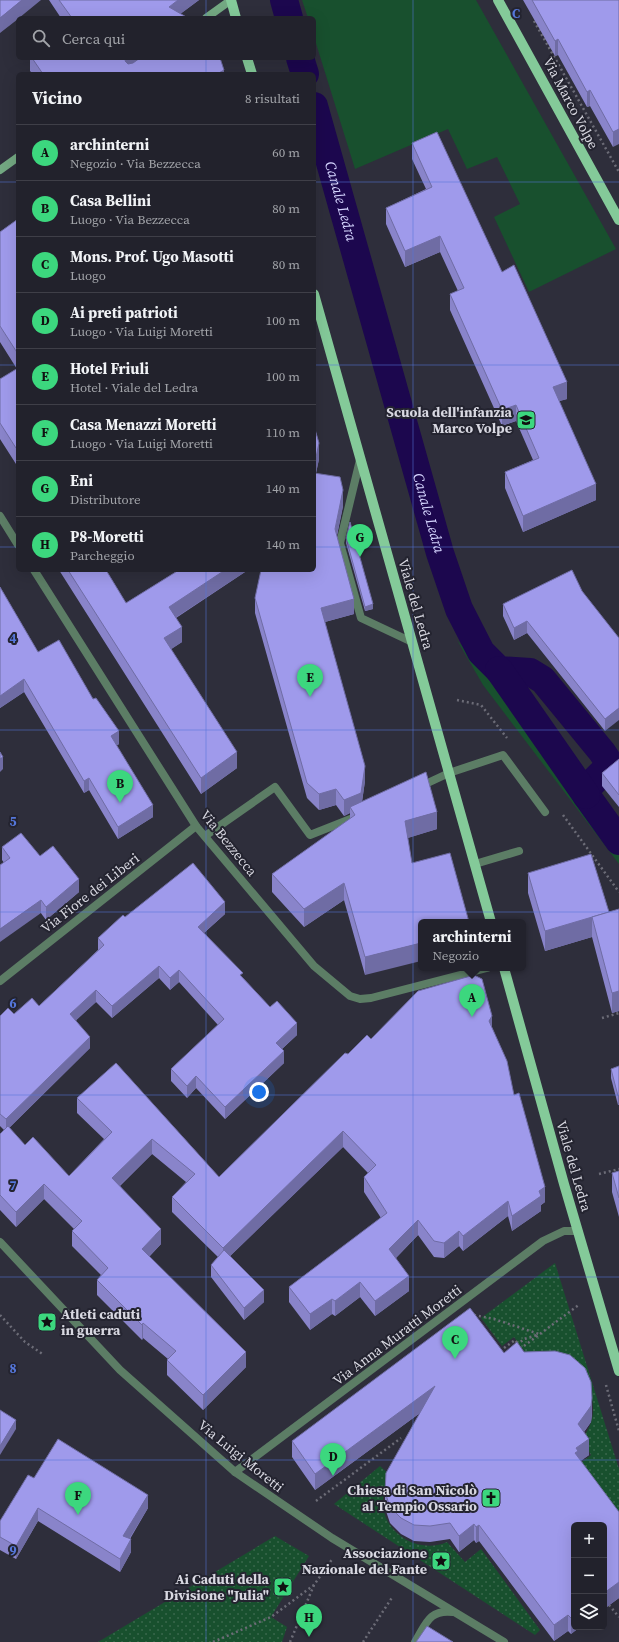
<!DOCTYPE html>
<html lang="it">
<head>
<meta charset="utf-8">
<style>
  body { margin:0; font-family:"Source Serif 4",serif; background:#2a2a34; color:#f1f3f6 }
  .controls { position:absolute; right:12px; bottom:12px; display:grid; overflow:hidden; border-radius:6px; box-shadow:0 4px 16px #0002 }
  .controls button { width:36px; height:36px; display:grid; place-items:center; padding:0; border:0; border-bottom:1px solid #3f3f48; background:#22222c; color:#f1f3f6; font:20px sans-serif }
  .you { position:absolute; left:259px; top:1092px; width:14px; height:14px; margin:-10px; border:3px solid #fff; border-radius:50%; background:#1a73e8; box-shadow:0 0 0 6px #1a73e833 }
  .badge { display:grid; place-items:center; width:26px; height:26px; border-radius:50%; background:#3cd77e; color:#111; font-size:13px; font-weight:700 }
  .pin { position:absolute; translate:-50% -33px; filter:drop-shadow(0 1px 2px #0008) }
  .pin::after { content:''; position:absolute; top:21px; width:14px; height:12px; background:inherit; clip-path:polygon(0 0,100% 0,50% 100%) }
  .popup { position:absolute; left:418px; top:919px; width:108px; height:52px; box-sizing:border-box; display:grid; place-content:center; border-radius:6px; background:#22222c; filter:drop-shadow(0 1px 3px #0005); font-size:13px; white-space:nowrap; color:#a2a4a9 }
  .popup b { font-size:15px; color:#f1f3f6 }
  .popup::after { content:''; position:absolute; left:50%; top:100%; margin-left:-8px; border:8px solid transparent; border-top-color:#22222c }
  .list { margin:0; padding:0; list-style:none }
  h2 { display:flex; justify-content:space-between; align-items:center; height:52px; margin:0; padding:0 16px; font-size:17px }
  h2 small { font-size:13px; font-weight:400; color:#a2a4a9 }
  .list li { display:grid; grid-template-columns:26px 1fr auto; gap:12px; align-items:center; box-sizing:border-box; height:56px; padding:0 16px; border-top:1px solid #3f3f48 }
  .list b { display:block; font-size:15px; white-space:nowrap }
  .list p { margin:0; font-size:13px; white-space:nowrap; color:#a2a4a9 }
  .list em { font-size:13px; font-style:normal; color:#a2a4a9 }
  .icon { flex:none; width:22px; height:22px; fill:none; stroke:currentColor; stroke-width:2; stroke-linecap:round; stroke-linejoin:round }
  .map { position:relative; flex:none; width:619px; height:1642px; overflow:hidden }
  .search { position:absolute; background:#22222c; box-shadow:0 4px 16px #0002; left:16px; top:16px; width:300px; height:44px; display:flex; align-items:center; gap:10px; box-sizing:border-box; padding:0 14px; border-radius:6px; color:#a2a4a9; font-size:15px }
  .panel { position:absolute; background:#22222c; box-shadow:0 4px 16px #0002; left:16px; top:72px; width:300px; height:500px; border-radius:6px }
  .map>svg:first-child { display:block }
  .green { fill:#18502e }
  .park { fill:url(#park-dots) }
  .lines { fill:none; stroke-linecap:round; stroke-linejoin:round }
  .canal { stroke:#1c074e; stroke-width:28 }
  .path { stroke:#6c6c77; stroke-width:2.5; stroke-dasharray:2 3; stroke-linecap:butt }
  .lane { stroke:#5c7d65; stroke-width:8 }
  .street { stroke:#5c7d65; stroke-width:8 }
  .secondary { stroke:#73a882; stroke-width:8 }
  .primary { stroke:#84ca99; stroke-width:10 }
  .wall { fill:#8984ca }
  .shaded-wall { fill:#6f6ca4 }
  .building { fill:#9f9aeb; stroke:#6f6ca4 }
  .grid { fill:none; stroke:#5577db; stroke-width:1; stroke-opacity:0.55 }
  .labels { text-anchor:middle; stroke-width:4; stroke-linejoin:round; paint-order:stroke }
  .street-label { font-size:14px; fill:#d8d8e1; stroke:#242430 }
  .poi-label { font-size:14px; font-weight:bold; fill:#d8d8e1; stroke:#242430; text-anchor:end }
  .water-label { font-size:15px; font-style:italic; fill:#d4d4fe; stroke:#242430 }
  .grid-label { font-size:13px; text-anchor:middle; font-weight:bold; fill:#5577db; stroke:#242430; stroke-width:4; stroke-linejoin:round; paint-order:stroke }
</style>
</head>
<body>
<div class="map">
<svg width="619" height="1642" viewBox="0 0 619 1642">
  <defs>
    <pattern id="park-dots" width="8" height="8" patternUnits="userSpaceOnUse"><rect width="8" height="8" fill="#18502e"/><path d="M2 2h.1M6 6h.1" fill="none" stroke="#39684c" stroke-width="1.8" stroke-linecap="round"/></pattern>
  </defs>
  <rect width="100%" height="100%" fill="#2e2e3b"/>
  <g class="green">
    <polygon points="302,0 476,0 616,249 529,292 494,217 520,204 497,157 467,169 448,129 355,169 314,37 314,18 308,18"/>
    <polygon points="457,640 513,707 580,795 619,844 619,864 483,685"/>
  </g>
  <g class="park">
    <path d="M555,1263L619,1469V1520L578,1465L591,1455L582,1439C593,1424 596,1410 590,1392L535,1366L514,1337L502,1346L481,1318Z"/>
    <path d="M380,1466L391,1476C386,1486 382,1495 383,1506C386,1536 421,1554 447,1542L465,1562L481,1549L540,1630L535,1635L334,1504Z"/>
    <polygon points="275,1536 309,1556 271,1617 287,1627 282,1642 98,1642"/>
  </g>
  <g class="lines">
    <g class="canal">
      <polyline points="284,0 289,18"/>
      <polyline points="300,58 305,74"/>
      <path id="s1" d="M314,106L440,553L459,609L481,652L499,670L530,672L543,680L602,752L608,761L606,769L586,789V795L619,841"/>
      <polyline points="499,670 586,795"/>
    </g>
    <g class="path">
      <polyline points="534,21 619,172"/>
      <polyline points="457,700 481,705 507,738"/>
      <polyline points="563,815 619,892"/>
      <polyline points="602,1018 619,1013"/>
      <polyline points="599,1174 619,1169"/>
      <polyline points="0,1315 25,1342 44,1355"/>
      <polyline points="474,1315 494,1319 539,1334"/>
      <polyline points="517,1345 524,1339 537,1335"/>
      <polyline points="520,1349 580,1304"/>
      <polyline points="500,1351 515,1340 518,1344"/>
      <polyline points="606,1385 619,1431"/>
      <polyline points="316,1501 401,1438"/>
      <polyline points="609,1605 619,1617"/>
      <polyline points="213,1642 271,1617 314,1585 333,1558"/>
      <polyline points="290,1642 314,1585"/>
      <polyline points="363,1642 393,1596"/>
    </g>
    <g class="lane">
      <polyline points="360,460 340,543 361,618 412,642"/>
      <polyline points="419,787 449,773 503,755 545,812"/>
      <polyline points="205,836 275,787 310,835 358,816"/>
      <polyline points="475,864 519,851"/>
      <path d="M415,1642C426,1624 429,1609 453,1612"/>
    </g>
    <g class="street">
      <polyline points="0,516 18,545"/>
      <polyline points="34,570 196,826 314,966 350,996 360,999 371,998 487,968"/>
      <polyline points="0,981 196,826"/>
      <polyline points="0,1242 120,1370 235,1472 332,1538 504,1642"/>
      <polyline points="235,1472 543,1241 564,1231 578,1231"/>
    </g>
    <g class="secondary">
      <polyline points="206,18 231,0"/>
      <polyline points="0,170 18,157"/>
    </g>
    <g class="primary">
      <polyline points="231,0 236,18"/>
      <polyline points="498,0 619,220"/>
      <polyline points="247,58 252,74"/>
      <polyline points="314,294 491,922"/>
      <polyline points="504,968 564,1184 619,1371"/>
    </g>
  </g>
  <g class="wall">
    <polygon points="49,0 199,0 180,14 188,18 61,18"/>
    <polygon points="523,0 619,0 613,147 590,106 587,107 558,55 555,56"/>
    <polygon points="30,58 220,58 224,74 33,74 30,71"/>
    <polygon points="412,143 502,272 567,399 559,401 596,500 523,532 505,488 505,472 533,460 516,421 502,426 450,310 450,294 458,291 440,252 405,267 386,224 386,208 426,189 412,159"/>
    <polygon points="18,219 18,462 16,464 0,439 0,379 17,369 0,342 0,232"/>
    <polygon points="314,426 319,459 316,473 343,506 337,536 354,614 325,622 365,781 362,802 437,829 407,838 365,975 344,900 304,927 272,892 272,874 350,819 350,813 344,816 336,805 319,810 307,798 255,613 255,598"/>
    <polygon points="346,538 373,609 365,611 346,543"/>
    <polygon points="59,570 106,570 126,603 179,570 248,570 176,618 182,642 171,649 237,768 201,794"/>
    <polygon points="0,587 38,652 119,744 116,746 153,817 118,839 89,790 84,793 24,692 0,708"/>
    <polygon points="503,604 619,638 605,731 527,633 514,640 503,616"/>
    <polygon points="619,759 619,807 602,786 602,773"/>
    <polygon points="2,847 40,856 79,892 46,920 2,860"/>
    <polygon points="528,873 609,912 619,909 619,1011 612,1013 592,937 545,951 528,893"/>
    <polygon points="225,914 204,933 243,978 270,1007 297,1035 282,1049 284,1063 225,1119 196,1088 187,1098 171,1081 171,1069 218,1025 179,982 170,990 159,978 112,1018 96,1002 76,1020 90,1048 9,1128 25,1145 69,1176 104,1139 77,1113 77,1098 116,1063 219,1177 348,1054 371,1039 492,1028 514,1095 545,1202 541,1205 541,1211 512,1231 508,1216 463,1251 459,1246 444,1258 434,1257 418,1235 396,1258 409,1291 375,1316 360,1297 335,1316 332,1314 310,1330 289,1302 289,1287 381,1218 364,1192 364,1177 368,1173 343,1147 230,1256 264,1302 244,1320 211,1277 211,1265 218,1257 172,1212 172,1197 186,1182 152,1154 120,1186 161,1244 149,1257 246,1367 203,1410 167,1375 167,1360 168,1359 143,1338 142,1340 97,1295 97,1280 101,1275 72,1246 72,1231 74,1229 44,1199 16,1227 0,1210 0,1134 4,1130 0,1126 0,1016 14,1014 39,1006 98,950 98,938 125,917"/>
    <polygon points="619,1066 619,1105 618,1105 611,1078 611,1069"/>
    <polygon points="619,1171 619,1217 612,1192 612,1173"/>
    <polygon points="524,1352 592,1414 591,1422 584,1432 589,1455 580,1461 619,1512 619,1598 604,1609 574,1627 580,1627 571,1634 568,1631 554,1641 479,1541 476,1543 474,1540 459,1552 450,1539 430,1542 414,1541 401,1534 390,1523 385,1508 385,1492 420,1413 315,1490 292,1457 292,1441 504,1353"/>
    <polygon points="34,1478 148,1508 130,1539 131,1552 120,1572 38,1521 16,1559 0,1550 0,1521"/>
  </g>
  <g class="shaded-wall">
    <polygon points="22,0 41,0 19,18 18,18 18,19 0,33 0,18"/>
    <polygon points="178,0 199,0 175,18 169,7"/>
    <polygon points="558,39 558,55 555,56 555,41"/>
    <polygon points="126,58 143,58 126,70 125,61"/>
    <polygon points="224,70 224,74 217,74"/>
    <polygon points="590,90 590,106 587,107 587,92"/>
    <polygon points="619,129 619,144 613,147 613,132"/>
    <polygon points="440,236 440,252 405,267 405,251"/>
    <polygon points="567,382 567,399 553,403 553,387"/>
    <polygon points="516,405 516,421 502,426 502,410"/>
    <polygon points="319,443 319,459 314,483 314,467"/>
    <polygon points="18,447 18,462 16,464 16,448"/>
    <polygon points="596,484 596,500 523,532 523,516"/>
    <polygon points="343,490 343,506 335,544 335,529"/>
    <polygon points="225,570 248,570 169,622 169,607"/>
    <polygon points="354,599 354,614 321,623 321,608"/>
    <polygon points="373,604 373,609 365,611 365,607"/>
    <polygon points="527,621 527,633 514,640 514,628"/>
    <polygon points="182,627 182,642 164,654 164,638"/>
    <polygon points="24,679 24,692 0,708 0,696"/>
    <polygon points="619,708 619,720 605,731 605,719"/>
    <polygon points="119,731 119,744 111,749 111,736"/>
    <polygon points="237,752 237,768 201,794 201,778"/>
    <polygon points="3,757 3,769 0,772 0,759"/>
    <polygon points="365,766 365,781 361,808 350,807 350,813 344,816 344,800"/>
    <polygon points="89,778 89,790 84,793 84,781"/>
    <polygon points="336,789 336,805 319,810 319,794"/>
    <polygon points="153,805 153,817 118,839 118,827"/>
    <polygon points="437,812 437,829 405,839 405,821"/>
    <polygon points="79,879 79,892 46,920 46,907"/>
    <polygon points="344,883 344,900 304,927 304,909"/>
    <polygon points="41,900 41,913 0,942 0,929"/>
    <polygon points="225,902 225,914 198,938 198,927"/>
    <polygon points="609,912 592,917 592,937 545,951 545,931"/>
    <polygon points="421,943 421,961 365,975 365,957"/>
    <polygon points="159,966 159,978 112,1018 112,1006"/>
    <polygon points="179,970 179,982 170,990 170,978"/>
    <polygon points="96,990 96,1002 70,1026 70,1014"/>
    <polygon points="619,991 619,1011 612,1013 612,993"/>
    <polygon points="492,1016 492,1031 489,1021"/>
    <polygon points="297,1023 297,1035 276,1054 276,1043"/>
    <polygon points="90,1037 90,1048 6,1131 6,1119"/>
    <polygon points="284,1051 284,1063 225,1119 225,1107"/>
    <polygon points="196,1076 196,1088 187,1098 187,1086"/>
    <polygon points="619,1095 619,1105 618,1105 618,1096"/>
    <polygon points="343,1131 343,1147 223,1263 223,1248"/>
    <polygon points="152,1139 152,1154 112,1193 112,1178"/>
    <polygon points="44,1184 44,1199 16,1227 16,1212"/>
    <polygon points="545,1187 545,1202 541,1205 541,1211 512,1231 512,1216 539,1191"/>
    <polygon points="508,1201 508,1216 463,1251 463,1236"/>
    <polygon points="418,1220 418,1235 389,1265 389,1249"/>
    <polygon points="161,1229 161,1244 142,1264 142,1249"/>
    <polygon points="459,1231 459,1246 444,1258 444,1243"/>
    <polygon points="409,1276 409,1291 375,1316 375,1301"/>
    <polygon points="360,1282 360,1297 335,1316 335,1301"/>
    <polygon points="264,1290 264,1302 244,1320 244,1308"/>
    <polygon points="332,1299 332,1314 310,1330 310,1314"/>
    <polygon points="143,1323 143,1338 142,1340 142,1325"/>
    <polygon points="246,1352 246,1367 203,1410 203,1395"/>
    <polygon points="435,1386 435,1402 315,1490 315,1474"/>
    <polygon points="592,1398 592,1414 591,1422 578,1440 578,1424"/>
    <polygon points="16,1420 16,1429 0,1455 0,1446"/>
    <polygon points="589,1439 589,1455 578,1463 575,1453 576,1448"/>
    <polygon points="148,1495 148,1508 123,1549 123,1536"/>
    <polygon points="38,1508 38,1521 16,1559 16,1546"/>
    <polygon points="474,1524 474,1540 459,1552 459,1536"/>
    <polygon points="479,1525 479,1541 476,1543 476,1527"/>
    <polygon points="131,1539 131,1552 120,1572 120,1559"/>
    <polygon points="619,1582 619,1598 604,1609 604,1593"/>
    <polygon points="568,1615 568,1631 554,1641 554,1625"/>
    <polygon points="574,1615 574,1627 580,1627 571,1634 571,1618"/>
  </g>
  <g class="building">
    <polygon points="0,0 22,0 0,18"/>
    <polygon points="59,0 178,0 169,7 188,18 72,18"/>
    <polygon points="532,0 619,0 619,129 613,132 590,90 587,92 558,39 555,41"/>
    <polygon points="32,58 126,58 125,61 128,64 133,63 140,58 220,58 224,70 217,74 43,74"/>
    <polygon points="437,132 502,272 514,265 567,382 553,387 596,484 523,516 505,472 539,458 516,405 502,410 450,294 464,288 440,236 405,251 386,208 432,187 412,143"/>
    <polygon points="18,219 18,354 0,326 0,232"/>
    <polygon points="18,368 18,447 16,448 0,423 0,379"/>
    <polygon points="314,426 319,443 314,467"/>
    <polygon points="314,473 340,477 343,490 335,529 354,599 321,608 365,766 361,793 344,800 336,789 319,794 307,783 255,598 261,570 314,570"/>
    <polygon points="350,522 373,604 365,607 346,538"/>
    <polygon points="68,570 106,570 126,603 179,570 225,570 169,607 182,627 164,638 237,752 201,778"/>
    <polygon points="572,570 582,591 619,638 619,708 605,719 527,621 514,628 503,604"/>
    <polygon points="0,587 38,652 59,640 93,699 96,698 119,731 111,736 153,805 118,827 89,778 84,781 24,679 0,696"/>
    <polygon points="0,752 3,757 0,759"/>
    <polygon points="619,759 619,795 602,773"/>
    <polygon points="426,772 437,812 405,821 412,863 450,853 469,922 421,922 421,943 365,957 344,883 304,909 272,874 355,815 350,807"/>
    <polygon points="21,833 40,856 53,846 79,879 46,907 41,900 0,929 0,865 10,858 2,847"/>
    <polygon points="591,854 609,912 545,931 528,873"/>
    <polygon points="193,863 225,902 198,927 243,973 240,975 270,1007 277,1001 297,1023 276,1043 284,1051 225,1107 196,1076 187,1086 171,1069 224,1019 179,970 170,978 159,966 112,1006 96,990 70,1014 90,1037 6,1119 0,1114 0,1016 8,1008 14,1014 32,998 39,1006 104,945 98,938 123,915 125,917"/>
    <polygon points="619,909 619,991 612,993 592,917"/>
    <polygon points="474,975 482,979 492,1016 489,1021 507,1061 514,1095 519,1093 545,1187 539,1191 541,1196 512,1216 508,1201 463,1236 459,1231 444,1243 434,1241 418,1220 389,1249 409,1276 375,1301 360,1282 335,1301 332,1299 310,1314 289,1287 387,1213 364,1177 376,1165 343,1131 223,1248 172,1197 195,1174 152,1139 112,1178 161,1229 142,1249 246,1352 203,1395 167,1360 176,1351 143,1323 142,1325 97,1280 108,1268 72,1231 82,1221 44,1184 16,1212 0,1195 0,1134 8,1126 25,1145 33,1137 69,1176 112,1132 77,1098 116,1063 219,1177 345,1053 348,1054 367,1035 371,1039 418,991"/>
    <polygon points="619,1066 619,1095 618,1096 611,1069"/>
    <polygon points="619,1171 619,1198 612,1173"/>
    <polygon points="224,1250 264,1290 244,1308 211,1265"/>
    <polygon points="470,1308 504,1353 517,1342 524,1352 555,1351 570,1355 585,1368 591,1382 592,1398 591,1406 578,1424 589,1439 576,1448 578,1451 575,1453 619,1512 619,1582 604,1593 604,1525 574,1525 574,1615 571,1618 568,1615 554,1625 479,1525 476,1527 474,1524 459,1536 450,1523 430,1526 414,1525 401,1518 390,1507 385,1492 386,1473 435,1386 315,1474 292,1441"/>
    <polygon points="0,1410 16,1420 0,1446"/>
    <polygon points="58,1439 148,1495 123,1536 131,1539 120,1559 38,1508 16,1546 0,1537 0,1521 28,1475 34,1478"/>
    <polygon points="427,1626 453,1642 416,1642"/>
  </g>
  <path class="grid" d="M206,0V18M413,0V1642M206,58V74M0,182H18M314,182H619M0,365H18M314,365H619M0,547H18M314,547H619M206,570V1642M0,730H619M0,912H619M0,1095H619M0,1277H619M0,1460H619"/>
  <defs>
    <g id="school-square" transform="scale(1)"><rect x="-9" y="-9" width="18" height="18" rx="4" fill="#3cd77e" stroke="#242430"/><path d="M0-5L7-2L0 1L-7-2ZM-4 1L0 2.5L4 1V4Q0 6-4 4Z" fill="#111"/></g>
    <g id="sight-square" transform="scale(1)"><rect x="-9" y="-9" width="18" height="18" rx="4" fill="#3cd77e" stroke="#242430"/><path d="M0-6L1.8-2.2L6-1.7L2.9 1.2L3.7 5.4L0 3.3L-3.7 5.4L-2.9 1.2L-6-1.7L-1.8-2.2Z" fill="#111"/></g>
    <g id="church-square" transform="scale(1)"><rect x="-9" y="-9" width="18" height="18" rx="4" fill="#3cd77e" stroke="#242430"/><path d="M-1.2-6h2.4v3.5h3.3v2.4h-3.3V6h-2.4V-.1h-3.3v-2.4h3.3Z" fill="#111"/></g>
  </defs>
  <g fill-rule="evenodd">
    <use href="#school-square" x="526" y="420"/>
    <use href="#sight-square" x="47" y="1322"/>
    <use href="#church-square" x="491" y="1498"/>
    <use href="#sight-square" x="441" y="1561"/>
    <use href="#sight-square" x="283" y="1587"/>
  </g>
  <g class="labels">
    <g class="street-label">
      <text transform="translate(571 103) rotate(62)" y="5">Via Marco Volpe</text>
      <text transform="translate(416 604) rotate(74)" y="5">Viale del Ledra</text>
      <text transform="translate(229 843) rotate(51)" y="5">Via Bezzecca</text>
      <text transform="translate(90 893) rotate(-38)" y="5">Via Fiore dei Liberi</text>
      <text transform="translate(574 1166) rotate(74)" y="5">Viale del Ledra</text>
      <text transform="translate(397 1335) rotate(-37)" y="5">Via Anna Muratti Moretti</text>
      <text transform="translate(241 1456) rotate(39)" y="5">Via Luigi Moretti</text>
    </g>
    <g class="poi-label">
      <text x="512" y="417">Scuola dell'infanzia<tspan x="512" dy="16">Marco Volpe</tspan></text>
      <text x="61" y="1319" text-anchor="start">Atleti caduti<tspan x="61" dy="16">in guerra</tspan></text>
      <text x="477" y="1495">Chiesa di San Nicolò<tspan x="477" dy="16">al Tempio Ossario</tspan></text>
      <text x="427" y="1558">Associazione<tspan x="427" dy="16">Nazionale del Fante</tspan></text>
      <text x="269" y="1584">Ai Caduti della<tspan x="269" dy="16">Divisione "Julia"</tspan></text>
    </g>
    <g class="water-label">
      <text dy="5" stroke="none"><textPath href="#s1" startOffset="99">Canale Ledra</textPath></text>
      <text dy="5" stroke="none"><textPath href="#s1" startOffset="423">Canale Ledra</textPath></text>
    </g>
  </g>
  <g class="grid-label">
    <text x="516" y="18">C</text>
    <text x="13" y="643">4</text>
    <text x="13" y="826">5</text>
    <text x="13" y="1008">6</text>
    <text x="13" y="1190">7</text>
    <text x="13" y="1373">8</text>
    <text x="13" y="1555">9</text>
  </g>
</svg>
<div class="controls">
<button>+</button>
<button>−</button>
<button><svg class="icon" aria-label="layers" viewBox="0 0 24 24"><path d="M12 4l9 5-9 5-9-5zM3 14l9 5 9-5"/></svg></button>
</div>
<div class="you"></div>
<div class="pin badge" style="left:472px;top:1017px">A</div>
<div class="popup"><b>archinterni</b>Negozio</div>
<div class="pin badge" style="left:120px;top:803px">B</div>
<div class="pin badge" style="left:455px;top:1359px">C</div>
<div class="pin badge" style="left:333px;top:1476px">D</div>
<div class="pin badge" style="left:310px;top:697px">E</div>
<div class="pin badge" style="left:78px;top:1515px">F</div>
<div class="pin badge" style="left:360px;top:557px">G</div>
<div class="pin badge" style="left:309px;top:1637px">H</div>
<div class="search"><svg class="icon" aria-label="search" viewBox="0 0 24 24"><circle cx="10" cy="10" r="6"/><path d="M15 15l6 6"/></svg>Cerca qui</div>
<section class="panel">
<h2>Vicino<small>8 risultati</small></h2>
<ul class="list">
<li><span class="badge">A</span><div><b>archinterni</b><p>Negozio · Via Bezzecca</p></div><em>60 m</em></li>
<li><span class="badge">B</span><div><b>Casa Bellini</b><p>Luogo · Via Bezzecca</p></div><em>80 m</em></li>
<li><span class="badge">C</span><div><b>Mons. Prof. Ugo Masotti</b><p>Luogo</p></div><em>80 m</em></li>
<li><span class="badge">D</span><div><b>Ai preti patrioti</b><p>Luogo · Via Luigi Moretti</p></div><em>100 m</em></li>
<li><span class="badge">E</span><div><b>Hotel Friuli</b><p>Hotel · Viale del Ledra</p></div><em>100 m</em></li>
<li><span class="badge">F</span><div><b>Casa Menazzi Moretti</b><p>Luogo · Via Luigi Moretti</p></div><em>110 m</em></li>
<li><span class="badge">G</span><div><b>Eni</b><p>Distributore</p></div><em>140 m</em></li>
<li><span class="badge">H</span><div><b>P8-Moretti</b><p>Parcheggio</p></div><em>140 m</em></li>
</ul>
</section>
</div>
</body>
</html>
